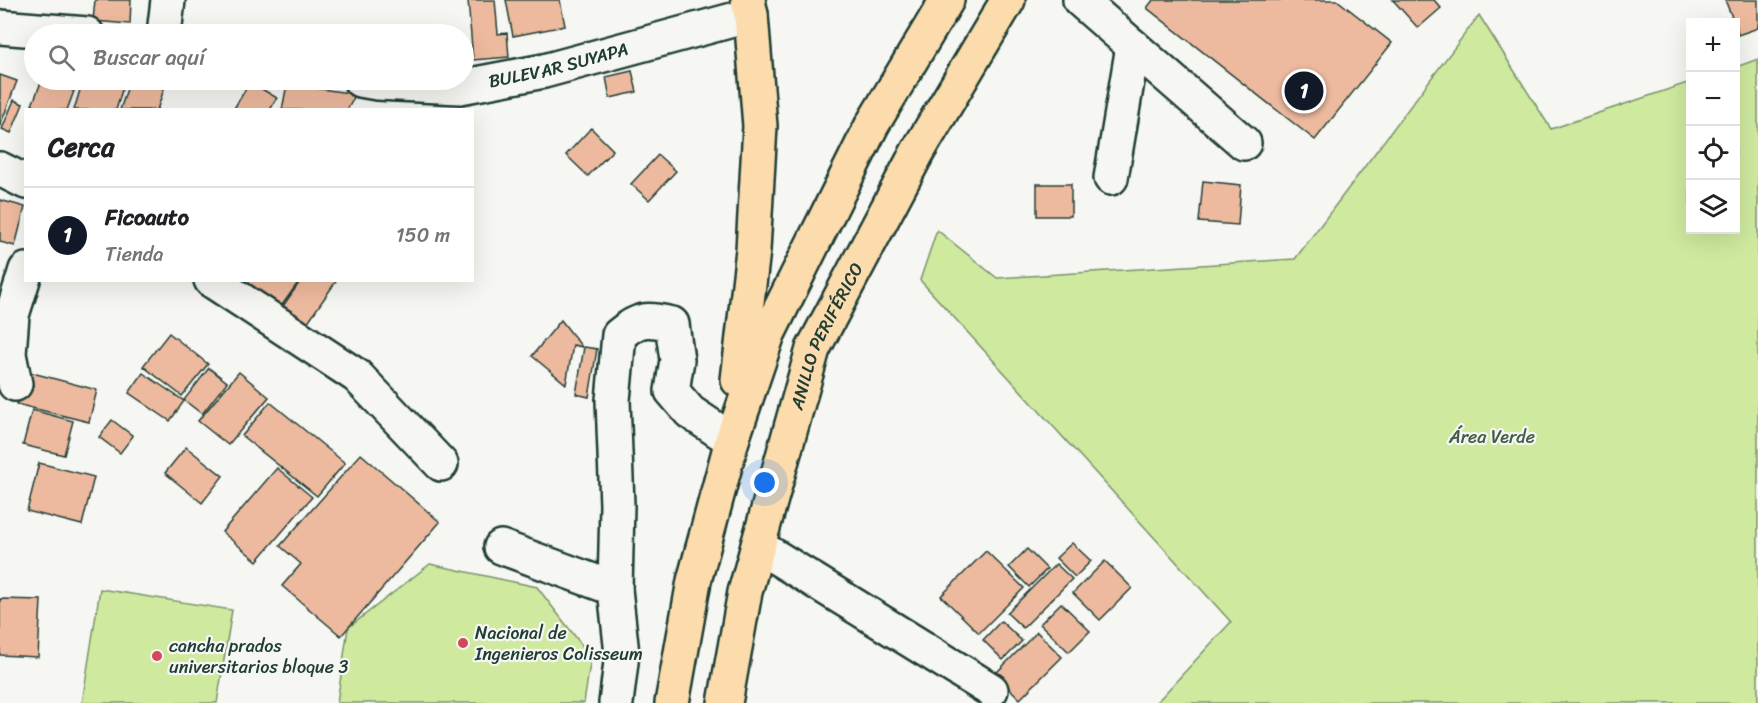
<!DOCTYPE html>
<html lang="es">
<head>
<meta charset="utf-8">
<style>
  body { margin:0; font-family:Sriracha,sans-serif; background:#f2f2f2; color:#202124 }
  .controls { position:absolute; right:18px; top:18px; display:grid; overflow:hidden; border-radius:0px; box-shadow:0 6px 24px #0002 }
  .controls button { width:54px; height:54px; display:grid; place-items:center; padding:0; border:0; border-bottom:2px solid #e0e0e0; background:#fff; color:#202124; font:30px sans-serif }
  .you { position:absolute; left:765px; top:483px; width:21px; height:21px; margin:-15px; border:4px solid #fff; border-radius:50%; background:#1a73e8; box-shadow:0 0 0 9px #1a73e833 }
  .badge { display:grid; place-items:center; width:39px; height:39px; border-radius:50%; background:#111827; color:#fff; font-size:20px; font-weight:700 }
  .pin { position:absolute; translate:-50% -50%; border:3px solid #fff; box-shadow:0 2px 6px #0006 }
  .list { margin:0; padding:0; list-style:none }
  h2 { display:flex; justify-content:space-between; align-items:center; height:78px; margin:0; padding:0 24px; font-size:26px }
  h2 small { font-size:20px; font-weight:400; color:#757577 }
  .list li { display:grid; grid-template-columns:39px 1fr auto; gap:18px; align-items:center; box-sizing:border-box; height:96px; padding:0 24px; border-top:2px solid #e0e0e0 }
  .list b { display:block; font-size:22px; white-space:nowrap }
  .list p { margin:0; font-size:20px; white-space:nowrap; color:#757577 }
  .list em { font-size:20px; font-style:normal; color:#757577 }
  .icon { flex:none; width:33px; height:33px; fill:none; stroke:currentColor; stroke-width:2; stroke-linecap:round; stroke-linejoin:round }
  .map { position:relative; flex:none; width:1758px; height:703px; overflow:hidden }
  .search { position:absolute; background:#fff; box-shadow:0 6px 24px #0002; left:24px; top:24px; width:450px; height:66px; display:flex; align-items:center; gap:15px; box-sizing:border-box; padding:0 21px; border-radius:33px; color:#757577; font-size:22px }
  .panel { position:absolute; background:#fff; box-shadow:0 6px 24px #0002; left:24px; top:108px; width:450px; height:174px; border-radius:0px }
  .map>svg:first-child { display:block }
  .green { fill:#cfe99f; stroke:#77936a; stroke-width:1.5 }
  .building { fill:#eeba9f; stroke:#1f3d34; stroke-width:1.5 }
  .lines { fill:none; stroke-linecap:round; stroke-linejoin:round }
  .minor-casing { stroke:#1f3d34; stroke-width:38 }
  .highway-casing { stroke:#1f3d34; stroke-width:38 }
  .minor { stroke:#f6f6f2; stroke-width:33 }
  .highway { stroke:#fcdcac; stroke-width:33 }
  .poi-dot { fill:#d1495b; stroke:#f6f6f2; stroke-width:2 }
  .labels { text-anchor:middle; stroke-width:4.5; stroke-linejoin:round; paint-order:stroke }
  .street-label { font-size:18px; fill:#1f3d34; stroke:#f6f6f2 }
  .park-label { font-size:18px; fill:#425f49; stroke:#f6f6f2 }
  .poi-label { font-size:18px; fill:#1f3d34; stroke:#f6f6f2; text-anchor:start }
</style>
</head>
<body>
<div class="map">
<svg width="1758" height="703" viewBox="0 0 1758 703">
  <rect width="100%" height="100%" fill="#f6f6f2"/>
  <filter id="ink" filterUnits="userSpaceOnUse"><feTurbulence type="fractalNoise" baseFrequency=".0167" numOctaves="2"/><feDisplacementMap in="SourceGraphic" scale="12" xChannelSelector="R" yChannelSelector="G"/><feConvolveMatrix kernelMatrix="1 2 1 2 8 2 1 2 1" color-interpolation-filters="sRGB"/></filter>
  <g filter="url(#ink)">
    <g class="green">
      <polygon points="1479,15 1551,129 1690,82 1690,230 1736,230 1736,67 1758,59 1758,703 1156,703 1231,622 920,280 937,230 997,278 1295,259"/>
      <polygon points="430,564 537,587 591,657 584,703 337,703 348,628"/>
      <polygon points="100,589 232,610 217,703 82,703"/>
    </g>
    <g class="building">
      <polygon points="95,0 131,0 130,24 93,21"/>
      <polygon points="468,0 495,0 498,34 507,33 509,57 473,60"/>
      <polygon points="506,0 560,0 565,26 513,36"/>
      <polygon points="1153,0 1337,0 1392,43 1315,140 1147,8"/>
      <polygon points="1393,0 1434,0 1441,8 1418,28"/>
      <polygon points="1725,0 1758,0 1758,28 1738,35 1736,22 1734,22"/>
      <polygon points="318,23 340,25 339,34 317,34"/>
      <polygon points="632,71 637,92 610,98 606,77"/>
      <polygon points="0,75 17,81 0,126"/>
      <polygon points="42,80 74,91 67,110 44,110 32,105"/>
      <polygon points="83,80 125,80 116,110 74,110"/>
      <polygon points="130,80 167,80 157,110 120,110"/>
      <polygon points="250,82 277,98 270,110 233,110"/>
      <polygon points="287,84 356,94 347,110 282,110"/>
      <polygon points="14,100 23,104 11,133 2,129"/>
      <polygon points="591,128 613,150 588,176 566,155"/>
      <polygon points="658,155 676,171 649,200 631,184"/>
      <polygon points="1203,181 1241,185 1238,225 1199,222"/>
      <rect x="1037" y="184" width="34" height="32"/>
      <polygon points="0,200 25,207 15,246 0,242"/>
      <polygon points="250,280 300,280 280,308 247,285"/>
      <polygon points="301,280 337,280 305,326 281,309"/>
      <polygon points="561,320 582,347 573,345 566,384 532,356"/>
      <polygon points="169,333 208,364 182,396 143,366"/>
      <polygon points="584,347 597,349 589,397 576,394"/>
      <polygon points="209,368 227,382 202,414 184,400"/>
      <polygon points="25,371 97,390 89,422 16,404"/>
      <polygon points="239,372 269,397 228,445 198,421"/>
      <polygon points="143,373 184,401 170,421 129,393"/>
      <polygon points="270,402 345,463 317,496 242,436"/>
      <polygon points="32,410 73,421 64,455 23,445"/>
      <polygon points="112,420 133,436 120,453 99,437"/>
      <polygon points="186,447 223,476 202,503 165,473"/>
      <polygon points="361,454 440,522 341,636 282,586 301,564 280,546"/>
      <polygon points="39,463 94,477 82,525 27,511"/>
      <polygon points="277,468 312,497 257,561 222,532"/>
      <polygon points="1072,543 1091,561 1075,577 1056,558"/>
      <polygon points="1027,549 1047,569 1029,587 1009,567"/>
      <polygon points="986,551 1024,588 979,633 941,596"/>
      <polygon points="1105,561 1132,588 1100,620 1073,593"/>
      <polygon points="1056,564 1072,579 1023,628 1007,613"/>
      <polygon points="0,599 41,600 38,657 0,655"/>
      <polygon points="1061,603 1090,631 1069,652 1040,624"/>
      <polygon points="1001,621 1022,641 1003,660 983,640"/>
      <polygon points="1037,632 1062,657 1020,699 995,674"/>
    </g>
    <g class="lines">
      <g class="minor-casing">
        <g id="minor">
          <polyline points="1080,0 1244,143"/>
          <polyline points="0,27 87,34"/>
          <polyline points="164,34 168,0"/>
          <path id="s1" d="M360,80L377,83L460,87L544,71L751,15"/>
          <polyline points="0,169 26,182"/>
          <polyline points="1111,178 1133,46"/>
          <polyline points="211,280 357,376 441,464"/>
          <polyline points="15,384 9,354 12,315 26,270"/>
          <polyline points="758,546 991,690"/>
          <polyline points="501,547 615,589"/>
          <path d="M616,703L622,654L615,589L617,505L613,400L619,335C639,318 647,318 672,324L677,360L672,391L690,412L732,440"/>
        </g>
      </g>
      <g class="highway-casing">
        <g id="highway">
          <polyline points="738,380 753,250 760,126 751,15 748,0"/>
          <polyline points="672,703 694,581 732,440 768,334 872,125 947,0"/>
          <path id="s2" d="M725,703L745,592L813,349L918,151L1008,0"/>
        </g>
      </g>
      <use href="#minor" class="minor"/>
      <use href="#highway" class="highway"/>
    </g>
  </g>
  <g class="poi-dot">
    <circle cx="463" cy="643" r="6"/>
    <circle cx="157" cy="656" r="6"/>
  </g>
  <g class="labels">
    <g class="street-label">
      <text dy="6" stroke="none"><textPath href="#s1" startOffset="201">BULEVAR SUYAPA</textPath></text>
      <text dy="6" stroke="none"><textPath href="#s2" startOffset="382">ANILLO PERIFÉRICO</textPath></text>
    </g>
    <g class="park-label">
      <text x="1492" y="443">Área Verde</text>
    </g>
    <g class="poi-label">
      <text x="475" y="639">Nacional de<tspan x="475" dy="21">Ingenieros Colisseum</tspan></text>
      <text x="169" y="652">cancha prados<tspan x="169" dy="21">universitarios bloque 3</tspan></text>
    </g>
  </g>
</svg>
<div class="controls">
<button>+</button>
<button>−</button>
<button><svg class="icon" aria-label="locate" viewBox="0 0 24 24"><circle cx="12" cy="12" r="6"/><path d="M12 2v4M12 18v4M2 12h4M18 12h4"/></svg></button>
<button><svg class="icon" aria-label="layers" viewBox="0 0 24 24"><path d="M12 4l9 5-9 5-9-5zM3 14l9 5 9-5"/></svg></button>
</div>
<div class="you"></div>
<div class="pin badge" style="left:1304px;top:91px">1</div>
<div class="search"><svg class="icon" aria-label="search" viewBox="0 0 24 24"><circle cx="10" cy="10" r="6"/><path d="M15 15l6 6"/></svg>Buscar aquí</div>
<section class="panel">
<h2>Cerca<small></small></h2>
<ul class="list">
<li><span class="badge">1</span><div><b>Ficoauto</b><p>Tienda</p></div><em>150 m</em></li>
</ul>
</section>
</div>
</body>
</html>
